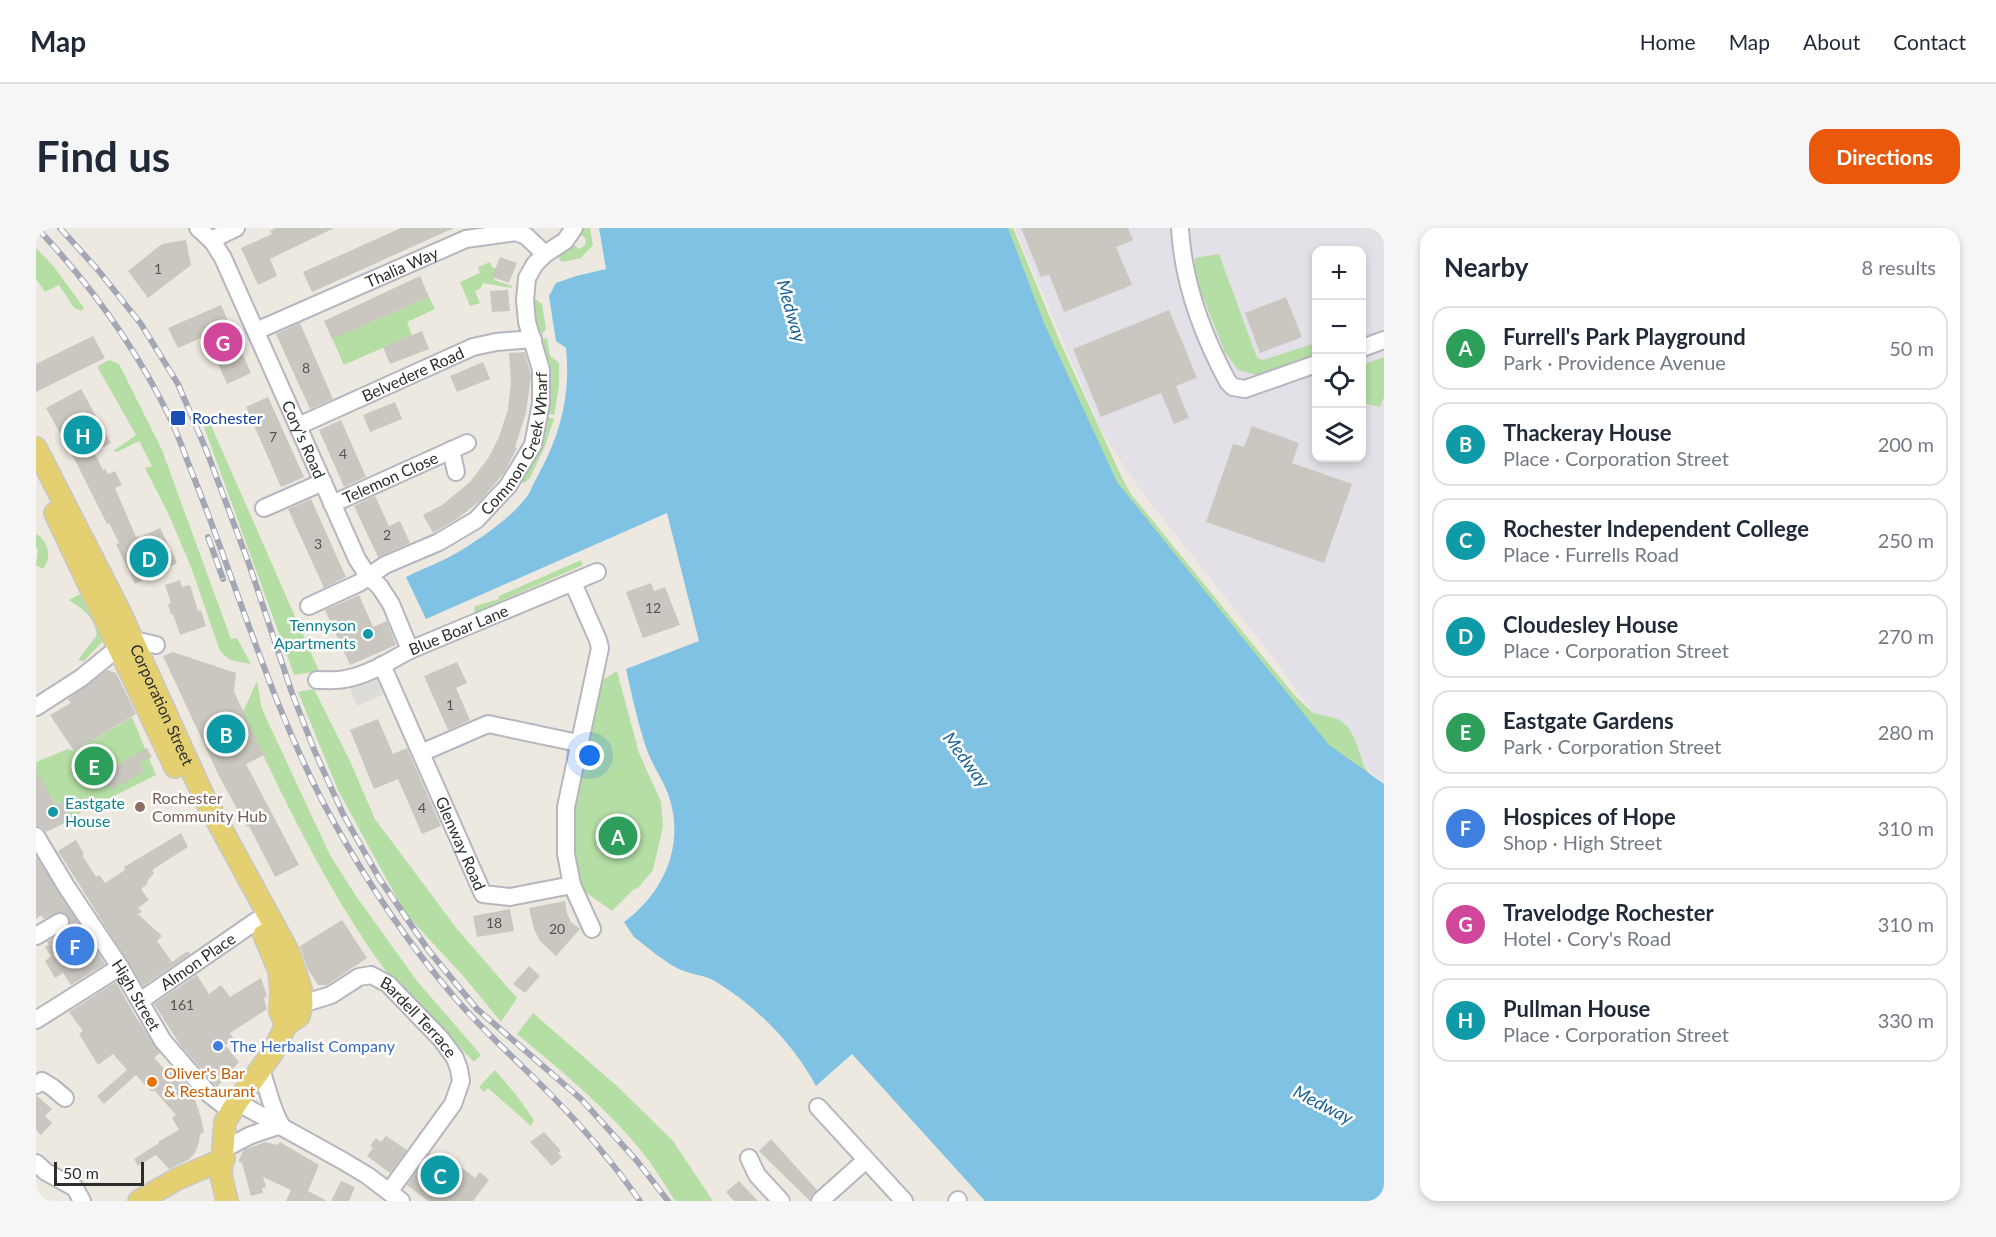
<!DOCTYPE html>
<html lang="en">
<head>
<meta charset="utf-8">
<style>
  body { margin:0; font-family:Lato,sans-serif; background:#f6f6f7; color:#1f2937 }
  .controls { position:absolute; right:18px; top:18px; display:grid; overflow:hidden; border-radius:12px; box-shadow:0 3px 9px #0003 }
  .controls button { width:54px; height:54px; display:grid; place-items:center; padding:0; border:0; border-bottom:2px solid #e0e1e3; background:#fff; color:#1f2937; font:30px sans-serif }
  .scale { position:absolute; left:18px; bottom:15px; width:90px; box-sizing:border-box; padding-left:6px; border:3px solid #2d2d2d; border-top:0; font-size:16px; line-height:21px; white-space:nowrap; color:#2d2d2d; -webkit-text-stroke:4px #fff; paint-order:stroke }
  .you { position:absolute; left:554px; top:528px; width:21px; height:21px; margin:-15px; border:4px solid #fff; border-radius:50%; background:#1a73e8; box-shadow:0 0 0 9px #1a73e833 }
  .badge { display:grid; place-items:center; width:39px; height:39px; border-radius:50%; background:#ea580c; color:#fff; font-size:20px; font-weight:700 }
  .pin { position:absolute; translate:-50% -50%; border:3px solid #fff; box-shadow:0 2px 6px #0006 }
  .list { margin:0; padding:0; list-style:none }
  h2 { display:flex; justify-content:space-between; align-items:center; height:78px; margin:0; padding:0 24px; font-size:26px }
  h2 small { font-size:20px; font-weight:400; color:#747a83 }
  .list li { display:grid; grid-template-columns:39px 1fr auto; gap:18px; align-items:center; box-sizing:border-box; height:84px; margin:0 12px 12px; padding:0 12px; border:2px solid #e0e1e3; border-radius:18px }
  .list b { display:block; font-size:22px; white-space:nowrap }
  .list p { margin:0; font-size:20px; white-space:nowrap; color:#747a83 }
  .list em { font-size:20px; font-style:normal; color:#747a83 }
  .icon { flex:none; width:33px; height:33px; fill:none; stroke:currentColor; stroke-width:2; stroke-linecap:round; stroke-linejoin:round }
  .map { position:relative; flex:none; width:1348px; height:973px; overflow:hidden; border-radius:18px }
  header { display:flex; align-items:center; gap:36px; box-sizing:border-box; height:84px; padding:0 30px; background:#fff; border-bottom:2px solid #e0e1e3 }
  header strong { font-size:28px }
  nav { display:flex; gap:33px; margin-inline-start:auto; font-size:21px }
  .intro { display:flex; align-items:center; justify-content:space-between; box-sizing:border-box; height:144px; padding:0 36px }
  h1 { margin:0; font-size:42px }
  .button { padding:15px 27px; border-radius:18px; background:#ea580c; color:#fff; font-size:21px; font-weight:700 }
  main { display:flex; gap:36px; padding:0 36px }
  aside { flex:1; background:#fff; border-radius:18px; box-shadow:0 3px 9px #0003 }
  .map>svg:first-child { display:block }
  .industrial { fill:#e3e1e7; fill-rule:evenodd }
  .green { fill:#b4dea4 }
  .plaza { fill:#dedcd8 }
  .water { fill:#80c2e4 }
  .building { fill:#c9c7bf }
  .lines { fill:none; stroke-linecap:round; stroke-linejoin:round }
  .minor-tunnel { stroke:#c7c3bd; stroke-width:16; stroke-dasharray:16 8; stroke-linecap:butt }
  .minor-casing { stroke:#b5b6bf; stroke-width:20 }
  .major-casing { stroke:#c8c8c8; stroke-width:24 }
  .minor { stroke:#fff; stroke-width:16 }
  .major { stroke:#e4d070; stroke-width:21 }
  .rail-casing { stroke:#a4a6b5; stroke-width:6 }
  .rail { stroke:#fff; stroke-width:4; stroke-dasharray:11; stroke-linecap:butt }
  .transit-dot { fill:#1a4fb4; stroke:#fff; stroke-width:2 }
  .culture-dot { fill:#0f9aa8; stroke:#fff; stroke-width:2 }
  .education-dot { fill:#8d6e63; stroke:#fff; stroke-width:2 }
  .shop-dot { fill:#3f7fe0; stroke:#fff; stroke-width:2 }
  .food-dot { fill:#e8710a; stroke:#fff; stroke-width:2 }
  .labels { text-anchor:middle; stroke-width:5; stroke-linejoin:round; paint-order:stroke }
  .number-label { font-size:14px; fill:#545452 }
  .street-label { font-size:16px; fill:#2d2d2d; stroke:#fff }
  .transit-label { font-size:16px; fill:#164399; stroke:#fff; text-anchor:start }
  .culture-label { font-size:16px; fill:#0d838f; stroke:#fff; text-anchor:end }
  .education-label { font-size:16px; fill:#785e54; stroke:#fff; text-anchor:start }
  .shop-label { font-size:16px; fill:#366cbe; stroke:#fff; text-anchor:start }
  .food-label { font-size:16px; fill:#c56008; stroke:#fff; text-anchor:start }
  .water-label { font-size:18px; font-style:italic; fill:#1c6293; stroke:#fff }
</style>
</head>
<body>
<header>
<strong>Map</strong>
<nav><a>Home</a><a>Map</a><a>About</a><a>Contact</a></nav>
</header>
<div class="intro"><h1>Find us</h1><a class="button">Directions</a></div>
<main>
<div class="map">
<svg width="1348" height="973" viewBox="0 0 1348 973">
  <rect width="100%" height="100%" fill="#ede9e1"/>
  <path class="industrial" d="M979,0H1348V554L1328,538L1319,511L1302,491L1277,485L1236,428L1101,258L1065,202ZM1280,22H1326V230H1280Z"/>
  <g class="green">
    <polygon points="545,0 554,0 557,17 545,30 526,34 523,31 523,23 537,16 543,21 549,17 550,11 544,6"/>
    <polygon points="930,0 977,0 1024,114 1086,250 1095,266 1259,468 1277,485 1302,491 1312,499 1319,511 1328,538 1337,551 1348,599 1115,316"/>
    <polygon points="0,20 18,39 48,80 46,83 38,80 23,57 9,64 0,51"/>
    <polygon points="1183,26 1221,130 1227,132 1280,115 1280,126 1220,147 1202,142 1189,124 1159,49 1159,30"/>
    <polygon points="454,34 456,39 462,41 458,52 476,58 476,60 447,55 445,60 439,63 444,75 434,78 424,54 444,45 442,39"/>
    <polygon points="393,69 399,81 371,94 376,107 308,137 296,110 330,76 338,93"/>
    <polygon points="498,70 506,76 510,101 506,106 493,85 499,78"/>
    <polygon points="511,110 514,128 523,135 523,158 518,187 509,185 510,181 513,179 515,162 514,134 509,131 507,111"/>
    <polygon points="1348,129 1348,169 1344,179 1326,175 1326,137"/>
    <polygon points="73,132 83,136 126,222 195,411 201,410 215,436 194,432 184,423 155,339 132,285 109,240 116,238 103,213 81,224 77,223 100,207 62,140 63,137"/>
    <polygon points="508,188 518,191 509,218 494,250 488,255 481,251 487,240 494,238 509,196"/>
    <polygon points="167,190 174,195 283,443 258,447 168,199"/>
    <path d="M0,306C13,313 16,330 7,341L0,337L2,322L0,320Z"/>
    <polygon points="545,332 547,337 438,385 439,378 463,371 463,368"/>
    <path d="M46,365L68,412L48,433L42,432L61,407C57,387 49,383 33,372Z"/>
    <polygon points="581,443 603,525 625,574 627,598 617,642 602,660 598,661 576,683 537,655 536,579 562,455"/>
    <path d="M221,453L226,481L294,627L320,668L381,753L445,827L438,834C404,799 364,765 336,724C285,649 245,566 207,484Z"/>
    <polygon points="278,461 314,533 339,591 421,701 481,770 465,794 429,750 369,685 302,562 262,464"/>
    <polygon points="96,489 120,547 36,589 29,573 20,577 17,570 12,568 0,542 0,534 32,521 38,523"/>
    <path d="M497,785L582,859L637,913L677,973H639C631,960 623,947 614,934C577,885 528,845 481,806Z"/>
    <polygon points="459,842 481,868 498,892 495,898 452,860 448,864 443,859"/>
  </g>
  <polygon class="plaza" points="343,442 353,464 321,478 312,456"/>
  <path class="water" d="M563,0H972L1008,95L1081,254L1293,517L1348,556V973H949L816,826L780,858C758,817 721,779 682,755C669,746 652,747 639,739C625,731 611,719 598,709L588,694C627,666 648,619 634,572C629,554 617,539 611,522C602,496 596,468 590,441L663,413L631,285L390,391L370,349C388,340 408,333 424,323C447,309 472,292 489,271C494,266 496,258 500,251C524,209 535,168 530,120L520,113L513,68L520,55L540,48L570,41Z"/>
  <g class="building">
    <polygon points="240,0 298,0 234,31 241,48 222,57 205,20 236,6 234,3"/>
    <polygon points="365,0 418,0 276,64 267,44"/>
    <polygon points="985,0 1092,0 1097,12 1080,19 1096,57 1028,84 1013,46 1005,49"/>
    <polygon points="150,12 155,37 112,70 92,43 126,16"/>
    <polygon points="464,29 481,35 473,55 456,49"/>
    <polygon points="384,48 393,69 296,111 288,93"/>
    <polygon points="472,62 474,83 456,84 454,63"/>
    <polygon points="1250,69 1266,109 1224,125 1209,85"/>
    <polygon points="185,77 215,145 191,156 170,108 142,120 132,100"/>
    <polygon points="1133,82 1161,150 1140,158 1153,190 1138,196 1125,165 1065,189 1037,121"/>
    <polygon points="264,95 297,171 274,181 240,106"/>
    <polygon points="386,103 393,121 354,136 347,119"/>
    <polygon points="57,108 69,130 0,164 0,136"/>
    <polygon points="489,124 495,148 490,185 479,219 481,220 468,245 445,272 421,291 397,305 387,287 406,277 434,254 453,229 463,209 472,181 475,155 473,125"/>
    <polygon points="447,134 454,151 421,164 414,148"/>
    <polygon points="45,161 75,215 58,224 67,242 69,241 72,246 79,243 86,257 79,260 100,309 103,308 104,309 124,300 141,335 99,356 80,316 83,315 73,295 71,296 40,234 10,180"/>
    <polygon points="232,169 268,249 245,259 210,179"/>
    <polygon points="359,174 366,191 334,204 327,187"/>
    <polygon points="305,192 330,249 308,259 283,202"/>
    <polygon points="1216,198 1263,215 1256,235 1316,256 1288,335 1170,294 1197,216 1208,219"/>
    <polygon points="339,268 353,298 364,293 374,315 342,329 318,278"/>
    <polygon points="275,271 310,349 288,360 252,281"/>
    <polygon points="144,352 146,359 154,357 162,383 165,382 170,398 144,407 137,386 135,387 132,376 135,375 129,357"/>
    <polygon points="615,355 618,363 629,359 644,397 607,410 590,364"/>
    <polygon points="323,367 337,399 351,393 360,417 314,437 289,382"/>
    <polygon points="137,424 200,445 198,464 228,527 210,536 263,637 239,649 213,598 211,599 183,548 127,428"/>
    <polygon points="421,434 431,455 420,460 434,492 412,502 388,448"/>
    <polygon points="71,442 80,445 100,486 38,523 14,487 35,475 32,471"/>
    <polygon points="342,491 357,526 371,520 405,598 386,606 362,551 338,561 314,502"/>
    <polygon points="111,520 116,529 103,535 108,544 75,562 66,546"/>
    <polygon points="0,542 20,577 29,572 36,589 33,593 10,604 6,599 0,598"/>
    <polygon points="145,605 152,619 116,642 118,645 111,653 112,655 105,661 113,672 102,680 106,684 102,686 126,708 121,713 136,734 152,723 154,726 107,758 22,623 40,612 48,626 46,627 60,649 63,647 69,655 89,642 88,639"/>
    <polygon points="0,628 69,736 35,757 27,745 19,750 9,733 15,728 9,719 13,717 11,714 30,703 33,699 34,693 33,688 25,684 8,691 5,687 0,691"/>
    <polygon points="529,673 531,685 535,694 544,701 520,728 504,713 498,701 493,680"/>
    <polygon points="474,681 478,703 441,709 437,688"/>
    <polygon points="306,692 331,730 291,757 282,757 271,740 264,718"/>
    <polygon points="493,738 504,748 489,765 477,756"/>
    <polygon points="161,747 173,766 185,757 194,769 225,750 231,768 228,770 231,781 194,805 198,811 189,817 203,834 181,859 145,818 118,776"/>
    <polygon points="80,754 98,786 124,825 118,830 133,846 138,841 156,863 165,890 168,904 164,906 163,915 159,925 152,932 133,941 120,927 102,938 98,931 123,915 123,913 143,902 136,890 140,887 118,862 116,864 100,847 68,876 61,868 91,842 77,826 62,837 43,806 47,803 33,784"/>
    <polygon points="0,867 16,881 9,888 16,895 5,907 0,902"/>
    <polygon points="508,904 525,923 522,925 526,929 516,938 494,914"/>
    <polygon points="350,908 371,922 354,945 331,928 337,920 334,918 340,910 345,914"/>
    <polygon points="735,911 781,962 774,969 774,973 723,923"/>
    <polygon points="229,914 242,917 244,914 283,937 272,963 291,973 250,973 255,962 227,949 230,959 226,960 227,965 215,968 206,935 202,933 208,922"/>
    <polygon points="394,925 406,934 411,928 439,950 444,944 453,952 437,973 392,973 371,957"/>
    <polygon points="305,953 319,959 313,973 295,973"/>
    <polygon points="703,953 722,973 698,973 690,964"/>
  </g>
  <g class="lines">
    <polyline class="minor-tunnel" points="24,694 39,685"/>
    <g class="minor-casing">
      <g id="minor">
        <path id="s1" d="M162,0L177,14L187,30L321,331L332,348L344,359L355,376L374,422"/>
        <path d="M1144,0C1147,54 1166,106 1192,154L1197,159L1209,161L1280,136"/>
        <polyline points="177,14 181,9 200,0"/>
        <path id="s2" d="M220,103L430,11L480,4L490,8L509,26"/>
        <polyline points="1326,120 1348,112"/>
        <path id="s3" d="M262,198L437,119L460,114L497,111"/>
        <polyline points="415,222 420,244"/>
        <path id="s4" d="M296,276L431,215"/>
        <polyline points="228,280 287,254"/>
        <path id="s5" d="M273,378L323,355L349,337L403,314L440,292L472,258L497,217L505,175V142L491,94L489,72L491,50L499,36L509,26L529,13L538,0"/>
        <path id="s6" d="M346,437L447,666L474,669L536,657L556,701"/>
        <path id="s7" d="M281,452C290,452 300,453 309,451C332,447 354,433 374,422L561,344"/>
        <polyline points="0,479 45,450 83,419 98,412 120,417"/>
        <polyline points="385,525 452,496 542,515"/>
        <path id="s8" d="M0,608L30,658L84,739L127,813L173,866L195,883"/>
        <polyline points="536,657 530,626 530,579 564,420 562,412 537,355"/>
        <polyline points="0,708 24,694"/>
        <path id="s9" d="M104,773L220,693"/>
        <path id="s10" d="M266,776L295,767L323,749L335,747L352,756L405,811L419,830L423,841L425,853L417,876L353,964"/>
        <polyline points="0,792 84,739"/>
        <path d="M225,842C232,861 235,880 245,897"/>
        <polyline points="0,857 6,853 16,859 29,870"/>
        <polyline points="201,874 309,934 332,948 365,973"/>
        <polyline points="782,879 868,973"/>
        <polyline points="188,921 215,907 245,897"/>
        <polyline points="713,930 721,947 745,973"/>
        <polyline points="0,935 10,944 39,960 46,973"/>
        <polyline points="784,973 830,932"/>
        <polyline points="921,973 922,972"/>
      </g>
    </g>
    <g class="major-casing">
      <g id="major">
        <path id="s11" d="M0,220L83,382L167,567L253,725L265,761L266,776L263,788L250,797L237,824L201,874L189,894L185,947L191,973"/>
        <polyline points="19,285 139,539"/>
        <polyline points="228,707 243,742 245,763 244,784 250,797"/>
        <polyline points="103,973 141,951 188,931"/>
      </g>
    </g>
    <use href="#minor" class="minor"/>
    <use href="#major" class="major"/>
    <g class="rail-casing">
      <g id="rail">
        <path d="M1,0C54,56 100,120 134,190C144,211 151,233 160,255C204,366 237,483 295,589C331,654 371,715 420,771C449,805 483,834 514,866C547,899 577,935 604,973"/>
        <polyline points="24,0 62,42 105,96 142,156 171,224 213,336 256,465 279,524 307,586 343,650 393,723 441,781 545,871 601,933 632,973"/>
        <polyline points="172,309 187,351"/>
      </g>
    </g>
    <use href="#rail" class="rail"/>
  </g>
  <rect class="transit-dot" x="134" y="182" width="16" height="16" rx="3"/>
  <g class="culture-dot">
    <circle cx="332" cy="406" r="6"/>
    <circle cx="17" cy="584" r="6"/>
  </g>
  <circle class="education-dot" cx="104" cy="579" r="6"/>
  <circle class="shop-dot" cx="182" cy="818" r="6"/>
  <circle class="food-dot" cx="116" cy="854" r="6"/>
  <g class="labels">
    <g class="number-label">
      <text x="122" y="46">1</text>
      <text x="270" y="145">8</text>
      <text x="237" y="214">7</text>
      <text x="307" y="231">4</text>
      <text x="351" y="312">2</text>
      <text x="282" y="321">3</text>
      <text x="617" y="385">12</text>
      <text x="414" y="482">1</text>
      <text x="386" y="585">4</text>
      <text x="458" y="700">18</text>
      <text x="521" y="706">20</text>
      <text x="146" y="782">161</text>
    </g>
    <g class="street-label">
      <text dy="6" stroke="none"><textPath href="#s2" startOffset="159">Thalia Way</textPath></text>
      <text dy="6" stroke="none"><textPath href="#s3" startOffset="126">Belvedere Road</textPath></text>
      <text dy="6" stroke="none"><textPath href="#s1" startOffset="238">Cory's Road</textPath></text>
      <text dy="6" stroke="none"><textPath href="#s5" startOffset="278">Common Creek Wharf</textPath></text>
      <text dy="6" stroke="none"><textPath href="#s4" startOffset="64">Telemon Close</textPath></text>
      <text dy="6" stroke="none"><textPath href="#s7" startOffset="152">Blue Boar Lane</textPath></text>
      <text dy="6" stroke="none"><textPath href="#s11" startOffset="286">Corporation Street</textPath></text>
      <text dy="6" stroke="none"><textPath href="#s6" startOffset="195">Glenway Road</textPath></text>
      <text dy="6" stroke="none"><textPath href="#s9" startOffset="70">Almon Place</textPath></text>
      <text dy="6" stroke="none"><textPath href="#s8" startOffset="188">High Street</textPath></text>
      <text dy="6" stroke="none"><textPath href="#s10" startOffset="140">Bardell Terrace</textPath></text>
    </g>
    <g class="transit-label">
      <text x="156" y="196">Rochester</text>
    </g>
    <g class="culture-label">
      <text x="320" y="403">Tennyson<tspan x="320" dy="18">Apartments</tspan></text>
      <text x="29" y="581" text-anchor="start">Eastgate<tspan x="29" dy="18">House</tspan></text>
    </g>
    <g class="education-label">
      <text x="116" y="576">Rochester<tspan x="116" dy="18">Community Hub</tspan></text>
    </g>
    <g class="shop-label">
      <text x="194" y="824">The Herbalist Company</text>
    </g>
    <g class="food-label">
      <text x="128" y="851">Oliver's Bar<tspan x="128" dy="18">&amp; Restaurant</tspan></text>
    </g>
    <g class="water-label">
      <text transform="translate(755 83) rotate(74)" y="6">Medway</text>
      <text transform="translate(930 532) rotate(53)" y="6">Medway</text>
      <text transform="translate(1287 877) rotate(27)" y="6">Medway</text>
    </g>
  </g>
</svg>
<div class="controls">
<button>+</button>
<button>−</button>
<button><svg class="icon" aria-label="locate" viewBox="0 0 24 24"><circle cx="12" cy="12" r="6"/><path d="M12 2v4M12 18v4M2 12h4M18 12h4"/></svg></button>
<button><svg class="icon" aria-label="layers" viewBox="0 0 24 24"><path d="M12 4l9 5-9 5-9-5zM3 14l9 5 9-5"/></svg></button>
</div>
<div class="scale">50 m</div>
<div class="you"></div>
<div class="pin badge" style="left:582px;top:608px;background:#2e9e5b">A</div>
<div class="pin badge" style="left:190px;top:506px;background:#0f9aa8">B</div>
<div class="pin badge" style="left:404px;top:947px;background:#0f9aa8">C</div>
<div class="pin badge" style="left:113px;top:330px;background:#0f9aa8">D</div>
<div class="pin badge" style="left:58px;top:538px;background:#2e9e5b">E</div>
<div class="pin badge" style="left:39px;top:718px;background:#3f7fe0">F</div>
<div class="pin badge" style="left:187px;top:114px;background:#d1479c">G</div>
<div class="pin badge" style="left:47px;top:207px;background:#0f9aa8">H</div>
</div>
<aside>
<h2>Nearby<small>8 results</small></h2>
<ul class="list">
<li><span class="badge" style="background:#2e9e5b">A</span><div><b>Furrell's Park Playground</b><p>Park · Providence Avenue</p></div><em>50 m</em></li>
<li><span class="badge" style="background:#0f9aa8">B</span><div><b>Thackeray House</b><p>Place · Corporation Street</p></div><em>200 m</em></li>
<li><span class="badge" style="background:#0f9aa8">C</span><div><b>Rochester Independent College</b><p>Place · Furrells Road</p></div><em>250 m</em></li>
<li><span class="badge" style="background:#0f9aa8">D</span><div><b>Cloudesley House</b><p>Place · Corporation Street</p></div><em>270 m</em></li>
<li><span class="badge" style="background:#2e9e5b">E</span><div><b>Eastgate Gardens</b><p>Park · Corporation Street</p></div><em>280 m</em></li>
<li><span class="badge" style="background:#3f7fe0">F</span><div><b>Hospices of Hope</b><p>Shop · High Street</p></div><em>310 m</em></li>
<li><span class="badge" style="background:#d1479c">G</span><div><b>Travelodge Rochester</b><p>Hotel · Cory's Road</p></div><em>310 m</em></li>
<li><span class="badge" style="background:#0f9aa8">H</span><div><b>Pullman House</b><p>Place · Corporation Street</p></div><em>330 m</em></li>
</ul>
</aside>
</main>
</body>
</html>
